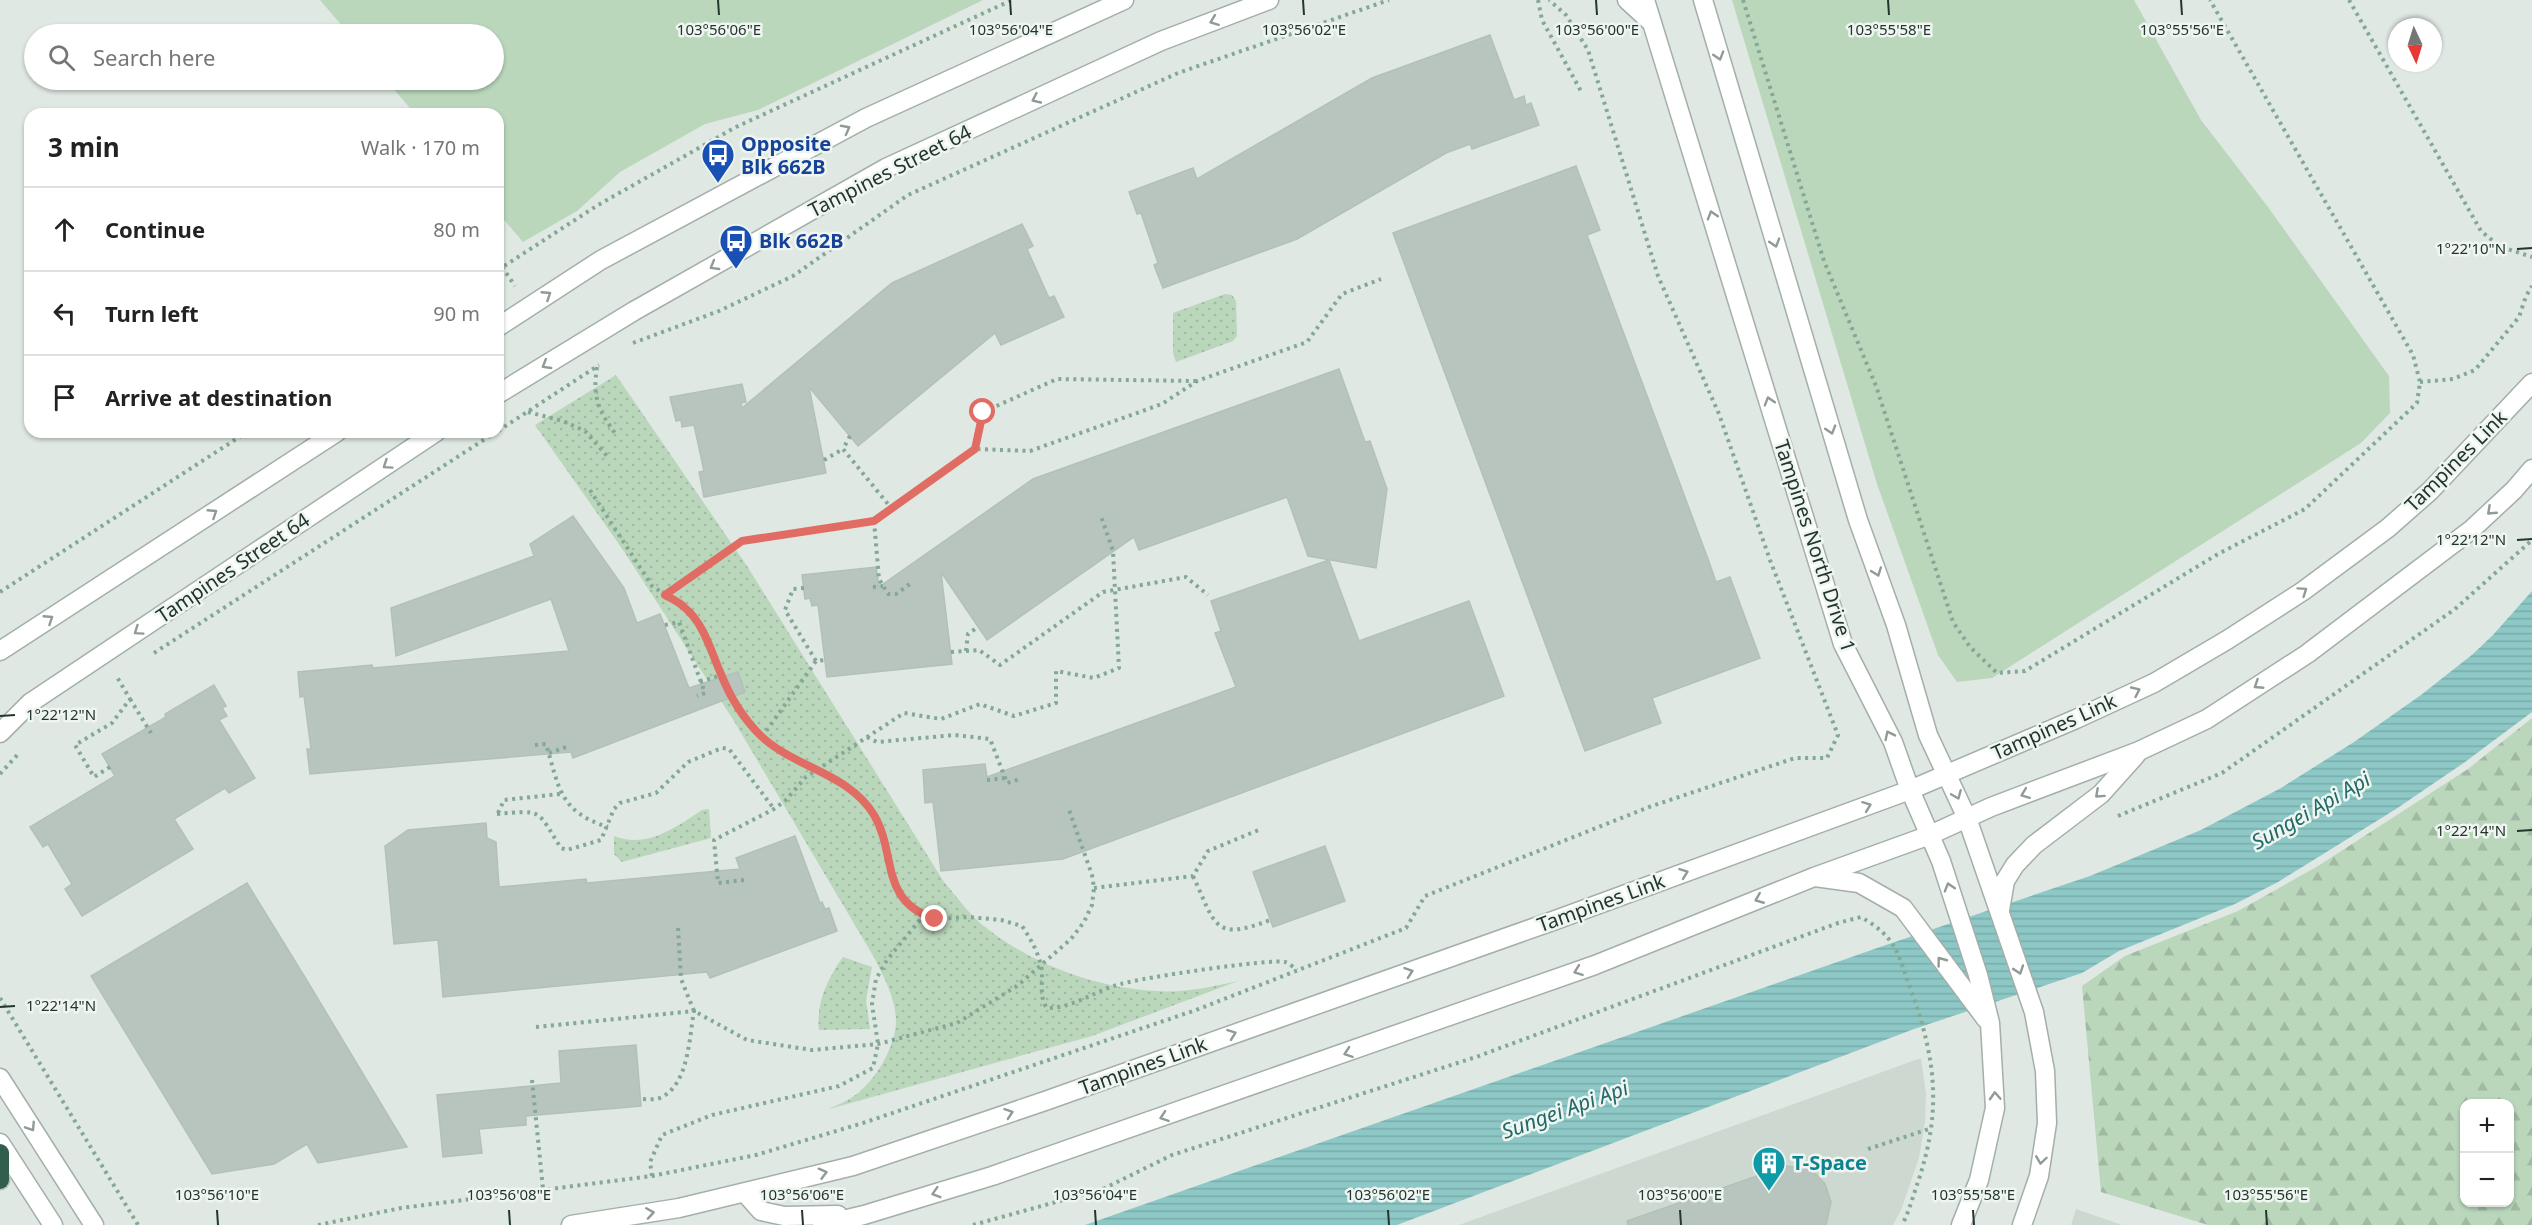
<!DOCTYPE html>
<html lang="en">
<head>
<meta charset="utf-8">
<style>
  body { margin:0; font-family:"Noto Sans",sans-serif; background:#f6f6f6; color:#222 }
  .controls { position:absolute; right:18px; bottom:18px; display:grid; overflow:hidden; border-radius:12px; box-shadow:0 2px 4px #0004 }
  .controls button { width:54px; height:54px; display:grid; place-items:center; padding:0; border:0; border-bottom:2px solid #e0e0e0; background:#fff; color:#222; font:30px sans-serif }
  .compass { position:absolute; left:2388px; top:18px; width:54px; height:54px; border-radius:50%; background:#fff; box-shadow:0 2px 4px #0004; rotate:176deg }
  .stop { position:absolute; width:18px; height:18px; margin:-14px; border:4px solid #e16c64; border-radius:50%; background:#fff }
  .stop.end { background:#e16c64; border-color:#fff; box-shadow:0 2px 6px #0008 }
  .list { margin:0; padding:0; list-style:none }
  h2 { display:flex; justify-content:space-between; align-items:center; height:78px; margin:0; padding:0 24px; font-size:26px }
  h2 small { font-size:20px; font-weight:400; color:#767676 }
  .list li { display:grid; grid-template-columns:39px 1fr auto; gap:18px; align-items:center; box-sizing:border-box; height:84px; padding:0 24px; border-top:2px solid #e0e0e0 }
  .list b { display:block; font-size:22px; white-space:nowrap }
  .list em { font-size:20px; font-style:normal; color:#767676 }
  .icon { flex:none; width:33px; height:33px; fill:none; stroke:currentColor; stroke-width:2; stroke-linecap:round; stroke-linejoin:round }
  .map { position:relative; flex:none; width:2532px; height:1225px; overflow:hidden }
  .search { position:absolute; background:#fff; box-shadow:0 2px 4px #0004; left:24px; top:24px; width:480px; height:66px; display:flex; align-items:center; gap:15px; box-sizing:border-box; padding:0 21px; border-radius:33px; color:#767676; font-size:22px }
  .panel { position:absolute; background:#fff; box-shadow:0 2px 4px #0004; left:24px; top:108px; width:480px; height:330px; border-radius:18px }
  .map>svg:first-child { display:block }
  .built { fill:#cdd8d1 }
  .grass { fill:#bad7bc }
  .forest { fill:url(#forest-firs); fill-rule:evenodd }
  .park { fill:url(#park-dots) }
  .water { fill:url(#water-rules) }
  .building { fill:#b8c5be; stroke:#b2c1b8; stroke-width:1.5 }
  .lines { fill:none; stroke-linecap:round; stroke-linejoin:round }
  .minor-casing { stroke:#a3afa8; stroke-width:21 }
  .highway-casing { stroke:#bdc3c0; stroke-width:21 }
  .path { stroke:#83a896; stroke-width:4; stroke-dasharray:3 4.5; stroke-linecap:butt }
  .minor { stroke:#fff; stroke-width:18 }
  .highway { stroke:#325f4d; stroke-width:18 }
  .oneway { stroke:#909a96 }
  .route { stroke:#e16c64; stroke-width:8 }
  .ticks { fill:none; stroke:#22362d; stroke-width:2 }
  .labels { text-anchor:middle; stroke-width:5; stroke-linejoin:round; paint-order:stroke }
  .transit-label { font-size:20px; font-weight:bold; fill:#164399; stroke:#eff5f1; text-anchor:start }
  .street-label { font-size:20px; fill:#22362d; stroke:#eff5f1 }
  .culture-label { font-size:20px; font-weight:bold; fill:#0d838f; stroke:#eff5f1; text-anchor:start }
  .water-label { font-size:21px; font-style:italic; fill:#246a69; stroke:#eff5f1 }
  .ticks-label { font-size:15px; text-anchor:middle; fill:#22362d; stroke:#eff5f1; stroke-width:5; stroke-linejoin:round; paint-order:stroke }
</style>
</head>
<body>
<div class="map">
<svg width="2532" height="1225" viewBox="0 0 2532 1225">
  <defs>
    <pattern id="forest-firs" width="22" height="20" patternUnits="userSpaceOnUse" patternTransform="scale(1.5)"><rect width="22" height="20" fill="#bad7bc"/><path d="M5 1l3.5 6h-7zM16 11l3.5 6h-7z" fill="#a0b9a2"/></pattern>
    <pattern id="park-dots" width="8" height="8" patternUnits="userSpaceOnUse" patternTransform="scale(1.5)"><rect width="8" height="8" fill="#bad7bc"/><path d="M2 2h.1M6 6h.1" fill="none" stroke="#a0b9a2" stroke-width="1.8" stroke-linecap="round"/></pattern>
    <pattern id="water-rules" width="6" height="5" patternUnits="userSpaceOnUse" patternTransform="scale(1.5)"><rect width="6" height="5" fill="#8dc8c6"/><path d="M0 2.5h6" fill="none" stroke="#79acaa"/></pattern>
  </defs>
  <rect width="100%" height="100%" fill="#dfe8e2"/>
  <g class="built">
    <polygon points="1921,1058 1926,1094 1925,1121 1919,1158 1901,1210 1893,1225 1459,1225"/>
    <polygon points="2076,1209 2122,1225 2071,1225"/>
  </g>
  <g class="grass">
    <polygon points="320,0 983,0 758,110 705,124 620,172 577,211 523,242 498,213 498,114 415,114 386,80 494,80 494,34 349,34"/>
    <polygon points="1732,0 2134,0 2201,120 2268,207 2389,376 2390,413 2361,443 1992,678 1957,682 1938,655 1877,484"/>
  </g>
  <path class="forest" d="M2532,718V1225H2208L2101,1192L2082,986L2125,956L2238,911L2318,866L2468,769ZM2464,1104H2510V1202H2464Z"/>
  <g class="park">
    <polygon points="1225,294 1232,295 1236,301 1237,336 1233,341 1176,362 1173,353 1173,313"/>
    <path d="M616,375L747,566L944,882C956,896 967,911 980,923C1028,963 1095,988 1156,991C1184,993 1211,987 1238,981L1092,1036L829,1109C837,1105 847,1101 854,1096C875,1082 896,1046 896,1021C896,999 884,978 875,959L734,721L623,550L535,425Z"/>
    <path d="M709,809L711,838L622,862L614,854V836C646,849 675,828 702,810Z"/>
    <path d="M843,957L872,967L866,1000L870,1029L819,1030C816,1002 827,980 843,957Z"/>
  </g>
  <polygon class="water" points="2532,591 2532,712 2465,762 2396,809 2278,882 2235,904 2119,951 2082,973 1914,1029 1397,1225 1085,1225 1883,946 2090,876 2201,830 2281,788 2354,742 2421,695 2473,654 2493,635"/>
  <g class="building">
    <polygon points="1490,35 1514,100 1524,96 1526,105 1531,103 1539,125 1472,149 1470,144 1446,153 1297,239 1163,288 1154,265 1158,263 1141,213 1137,214 1129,192 1193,168 1197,179 1372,78"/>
    <polygon points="1576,166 1600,230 1587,235 1708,559 1716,582 1730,577 1760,658 1652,698 1661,723 1585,751 1393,233"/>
    <polygon points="1022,224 1033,246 1027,249 1049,298 1054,296 1064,317 1001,345 995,333 858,446 809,387 826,473 704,497 699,472 704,471 694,425 682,427 681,420 676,421 670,397 742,384 746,402 741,403 742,408 892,283"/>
    <polygon points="1339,369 1365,442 1370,441 1387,489 1376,568 1308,556 1287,497 1139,550 1134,537 987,640 941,572 952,664 827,677 818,605 812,606 810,598 805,599 802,575 876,567 879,586 873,587 873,591 1033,479"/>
    <polygon points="573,516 624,588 637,623 660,614 689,688 738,672 745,692 573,758 571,752 310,774 307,749 311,749 304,696 300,697 298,672 372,665 373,668 569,651 551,599 396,656 391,608 534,556 530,544"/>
    <polygon points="1329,560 1359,641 1469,601 1504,696 1063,859 941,871 933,802 925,803 923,770 985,764 987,777 1236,687 1215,633 1221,631 1211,601"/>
    <polygon points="214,685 226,706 222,708 227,716 219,720 255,778 229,793 225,788 174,819 193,849 82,916 65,889 72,884 48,844 43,847 30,827 115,776 102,754 166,717 165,714"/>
    <polygon points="486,823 487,838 496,842 499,887 586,879 587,883 740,869 736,858 795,836 820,903 822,902 825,909 829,908 837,931 710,978 707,972 443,997 438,940 394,944 385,846 408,830"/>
    <polygon points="1325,846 1345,901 1273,927 1253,872"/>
    <polygon points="247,883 306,979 407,1147 318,1163 307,1144 274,1164 212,1174 91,976"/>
    <polygon points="636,1045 641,1106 526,1116 526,1125 479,1129 482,1153 443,1157 437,1095 561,1083 559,1051"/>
    <polygon points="1786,1166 1805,1168 1816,1174 1825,1184 1831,1202 1826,1225 1628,1225 1627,1221"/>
  </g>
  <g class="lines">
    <g class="minor-casing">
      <g id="minor">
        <polyline points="1627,0 1652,23"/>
        <polyline points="1645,0 1843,644 1893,742 1910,790 1941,861 1978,975 1990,1023 1995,1108 1979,1180 1961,1225"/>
        <polyline points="1703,0 1858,520 1896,625 1928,735 1967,818 2034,1012 2045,1071 2047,1123 2039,1176 2022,1225"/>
        <polyline points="498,327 601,260 866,118 1124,0"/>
        <polyline points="498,394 634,311 886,168 1161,41 1269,0"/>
        <polyline points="0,651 337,432"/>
        <polyline points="0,733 30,703 436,432"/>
        <polyline points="1815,877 1859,883 1903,908 1986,1019"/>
        <polyline points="2000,910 2005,881 2015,865 2034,845 2101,794 2136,755"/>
        <polyline points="0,1078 94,1225"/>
        <polyline points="0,1143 53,1225"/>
        <polyline points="746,1194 761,1211 784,1216 838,1215"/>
        <polyline points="571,1225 679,1208 853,1166 1045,1101 1550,922 1910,790 2076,719 2154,683 2227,640 2303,591 2388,528 2430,491 2532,383"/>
        <polyline points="822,1225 864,1215 992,1176 1595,965 1814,877 1930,835 1991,807 2139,751 2207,719 2307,654 2471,530 2514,490 2532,469"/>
      </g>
    </g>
    <g class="highway-casing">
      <polyline id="highway" points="0,1153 0,1180"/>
    </g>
    <g class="path">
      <polyline points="1538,0 1542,20 1582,93"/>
      <polyline points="1743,0 1824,261 1876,386 1953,622 1970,647 1997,673 2025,671 2218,554 2305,509 2417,403 2420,382 2413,355 2210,0"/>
      <polyline points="2349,0 2481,231 2499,246 2532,257"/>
      <polyline points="502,267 515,286"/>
      <polyline points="498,270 598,205 736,127 1012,0"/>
      <polyline points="633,343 719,311 793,276 908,195 1178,73 1389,0"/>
      <path d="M597,367C592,399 599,411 617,436"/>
      <polyline points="2420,382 2453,379 2475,370 2519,317 2526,296 2532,286"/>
      <polyline points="528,412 563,421 585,431 607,456"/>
      <polyline points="498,431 599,365"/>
      <polyline points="850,436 843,449 892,509"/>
      <polyline points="976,449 983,412 1057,379 1196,381"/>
      <polyline points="824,460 843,449"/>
      <path d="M590,490L652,586L686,608L698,624L734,701L747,721L762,737L775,746L859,794L875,817L882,836L890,874L899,894L924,915L935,919L969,917L1001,920L1022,926C1030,938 1037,950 1041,965C1044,980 1038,996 1047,1008C1075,1008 1095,990 1121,984C1140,978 1273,958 1285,962C1289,963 1294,968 1297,970"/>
      <polyline points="874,521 879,579 888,594 896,594 910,584"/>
      <polyline points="873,587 883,586"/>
      <polyline points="804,588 793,589 785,610 816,661"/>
      <polyline points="0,592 247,432"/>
      <polyline points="666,594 742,541 874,521 976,449 1030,451 1162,404 1197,381 1307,342 1342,294 1381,279"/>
      <polyline points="665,625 679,622 705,693 697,696"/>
      <polyline points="966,651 968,634 978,627"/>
      <polyline points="951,652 979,650 1000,665 1103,592 1186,577 1208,595"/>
      <polyline points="154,653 496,432"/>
      <polyline points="700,682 721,675"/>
      <polyline points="130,699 151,733"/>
      <polyline points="762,737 816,661 825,660"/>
      <polyline points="867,737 877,742 955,735 990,739 1007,783 1020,779"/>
      <path d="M535,745L546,744C559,787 559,812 608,827"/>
      <polyline points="549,753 569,746"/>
      <polyline points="110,767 94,777 75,745 112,723 130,699 117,677"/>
      <polyline points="0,774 19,753"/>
      <polyline points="987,780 1005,778"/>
      <polyline points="498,813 504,800 560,794"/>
      <path d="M497,814C544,810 536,809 561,848L567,850L601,840L614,809L620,803L656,793L688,762L722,748L729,749L774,809"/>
      <polyline points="2118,816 2222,773 2455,609 2532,540"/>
      <path d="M1193,876C1216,925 1213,942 1270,920"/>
      <polyline points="744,880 718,883 714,840 774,809 785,801 806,777 904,713 941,719 980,704 1014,716 1056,703 1056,671 1094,678 1119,668 1113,551 1101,516"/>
      <polyline points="1094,888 1193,876 1208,851 1261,829"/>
      <polyline points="678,928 681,979 694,1011 747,1040 812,1050 878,1044 957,1023 1017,986 1071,939 1084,922 1092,905 1094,888 1092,875 1068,807"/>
      <polyline points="0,998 138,1225"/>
      <path d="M536,1027L694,1011C689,1038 689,1085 660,1098C654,1100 646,1099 641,1099"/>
      <polyline points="532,1080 543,1189"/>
      <polyline points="1868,1149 1932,1128"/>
      <polyline points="652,1176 650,1162 662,1135 712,1115 839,1086 873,1068 878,1044 872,1004 876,979 887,960 924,915"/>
      <polyline points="318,1225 401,1208 652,1176 756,1155 863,1123 1196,1010 1406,928 1425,896 1649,807 1795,758 1827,758 1838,735 1770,560 1719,414 1658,276 1588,50 1566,15 1549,0"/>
      <path d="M973,1225L1103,1189L1172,1155L1476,1057L1838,923L1861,917C1897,938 1897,952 1911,990C1936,1060 1942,1110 1918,1182C1913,1196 1909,1212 1902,1225"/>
    </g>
    <use href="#minor" class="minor"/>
    <use href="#highway" class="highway"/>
  </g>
  <defs><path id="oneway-chevron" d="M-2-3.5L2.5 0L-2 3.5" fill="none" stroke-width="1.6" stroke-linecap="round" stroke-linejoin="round" transform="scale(1.5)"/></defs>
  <g class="oneway">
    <use href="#oneway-chevron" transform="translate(1214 21) rotate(159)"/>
    <use href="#oneway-chevron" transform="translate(1719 56) rotate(73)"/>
    <use href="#oneway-chevron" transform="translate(1036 99) rotate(155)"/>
    <use href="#oneway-chevron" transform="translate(846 129) rotate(-28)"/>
    <use href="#oneway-chevron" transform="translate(1712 215) rotate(-107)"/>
    <use href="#oneway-chevron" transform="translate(1775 243) rotate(73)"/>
    <use href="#oneway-chevron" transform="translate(714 266) rotate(150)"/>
    <use href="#oneway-chevron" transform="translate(547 295) rotate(-33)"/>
    <use href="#oneway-chevron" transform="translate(546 365) rotate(149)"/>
    <use href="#oneway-chevron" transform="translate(1769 401) rotate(-107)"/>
    <use href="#oneway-chevron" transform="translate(1831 430) rotate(73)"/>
    <use href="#oneway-chevron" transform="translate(387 465) rotate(146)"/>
    <use href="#oneway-chevron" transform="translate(2491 511) rotate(137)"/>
    <use href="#oneway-chevron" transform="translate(213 513) rotate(-33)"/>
    <use href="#oneway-chevron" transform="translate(1877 572) rotate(70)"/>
    <use href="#oneway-chevron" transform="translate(2303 591) rotate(-35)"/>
    <use href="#oneway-chevron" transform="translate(49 619) rotate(-33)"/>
    <use href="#oneway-chevron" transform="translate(138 631) rotate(146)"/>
    <use href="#oneway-chevron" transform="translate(2258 685) rotate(147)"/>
    <use href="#oneway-chevron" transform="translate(2136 691) rotate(-25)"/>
    <use href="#oneway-chevron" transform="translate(1889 735) rotate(-116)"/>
    <use href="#oneway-chevron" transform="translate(2025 794) rotate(159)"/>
    <use href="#oneway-chevron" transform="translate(2099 794) rotate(138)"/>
    <use href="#oneway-chevron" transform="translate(1957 795) rotate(67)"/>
    <use href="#oneway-chevron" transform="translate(1867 806) rotate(-21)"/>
    <use href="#oneway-chevron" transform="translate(1684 873) rotate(-20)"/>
    <use href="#oneway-chevron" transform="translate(1949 887) rotate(-107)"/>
    <use href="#oneway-chevron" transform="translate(1759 899) rotate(158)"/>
    <use href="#oneway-chevron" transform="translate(1941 961) rotate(-127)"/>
    <use href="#oneway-chevron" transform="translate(2019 970) rotate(71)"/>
    <use href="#oneway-chevron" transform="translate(1578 971) rotate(160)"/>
    <use href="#oneway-chevron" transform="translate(1409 972) rotate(-19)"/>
    <use href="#oneway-chevron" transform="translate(1232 1034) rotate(-20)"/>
    <use href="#oneway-chevron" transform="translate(1348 1053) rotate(161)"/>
    <use href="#oneway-chevron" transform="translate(1995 1096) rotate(-93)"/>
    <use href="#oneway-chevron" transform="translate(1009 1113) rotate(-19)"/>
    <use href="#oneway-chevron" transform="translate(1164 1117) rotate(161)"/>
    <use href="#oneway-chevron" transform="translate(31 1127) rotate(57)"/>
    <use href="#oneway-chevron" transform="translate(2041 1160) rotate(98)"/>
    <use href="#oneway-chevron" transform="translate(823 1173) rotate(-15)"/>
    <use href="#oneway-chevron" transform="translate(936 1193) rotate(163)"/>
    <use href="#oneway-chevron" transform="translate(650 1213) rotate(-9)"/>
  </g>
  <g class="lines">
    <path class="route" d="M935,919C879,901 897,854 874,815C849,773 794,768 760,735C743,718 730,697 721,674C711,652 704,623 684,607C679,602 672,599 665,595L742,541L874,521L975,449L983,412"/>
  </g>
  <path class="ticks" d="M718,0L719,15M1010,0L1011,15M1303,0L1304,15M1596,0L1597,15M1888,0L1889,15M2181,0L2182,15M2517,249L2532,248M2517,540L2532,539M0,716L15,715M2517,831L2532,830M0,1007L15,1006M217,1210L218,1225M509,1210L510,1225M802,1210L803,1225M1095,1210L1096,1225M1388,1210L1389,1225M1680,1210L1681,1225M1973,1210L1974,1225M2266,1210L2267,1225"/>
  <defs>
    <g id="bus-pin" transform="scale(1.725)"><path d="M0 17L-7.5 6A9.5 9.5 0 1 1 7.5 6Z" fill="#1a4fb4" stroke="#eff5f1"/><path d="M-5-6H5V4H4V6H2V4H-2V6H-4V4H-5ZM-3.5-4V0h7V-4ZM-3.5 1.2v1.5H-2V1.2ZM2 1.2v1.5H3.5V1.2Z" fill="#fff"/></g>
    <g id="building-pin" transform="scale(1.725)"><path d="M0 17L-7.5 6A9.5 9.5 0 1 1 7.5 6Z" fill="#0f9aa8" stroke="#eff5f1"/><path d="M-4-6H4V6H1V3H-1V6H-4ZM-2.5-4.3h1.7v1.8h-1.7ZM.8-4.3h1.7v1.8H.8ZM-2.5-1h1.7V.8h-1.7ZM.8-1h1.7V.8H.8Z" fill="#fff"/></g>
  </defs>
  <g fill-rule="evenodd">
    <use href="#bus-pin" x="718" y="155"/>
    <use href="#bus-pin" x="736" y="241"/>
    <use href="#building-pin" x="1769" y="1163"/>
  </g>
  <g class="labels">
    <g class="transit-label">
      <text x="741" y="151">Opposite<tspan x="741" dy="23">Blk 662B</tspan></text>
      <text x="759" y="248">Blk 662B</text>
    </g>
    <g class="street-label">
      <text transform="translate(890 171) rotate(-27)" y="7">Tampines Street 64</text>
      <text transform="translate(2456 461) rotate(-45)" y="7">Tampines Link</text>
      <text transform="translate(1815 546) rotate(72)" y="7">Tampines North Drive 1</text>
      <text transform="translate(233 568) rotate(-34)" y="7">Tampines Street 64</text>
      <text transform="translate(2054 727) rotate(-24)" y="7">Tampines Link</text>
      <text transform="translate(1601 903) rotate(-20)" y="7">Tampines Link</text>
      <text transform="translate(1143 1066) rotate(-20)" y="7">Tampines Link</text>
    </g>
    <g class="culture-label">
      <text x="1792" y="1170">T-Space</text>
    </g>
    <g class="water-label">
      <text transform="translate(2311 811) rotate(-30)" y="7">Sungei Api Api</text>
      <text transform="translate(1565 1110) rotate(-20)" y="7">Sungei Api Api</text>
    </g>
  </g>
  <g class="ticks-label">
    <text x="719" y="35">103°56'06"E</text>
    <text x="1011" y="35">103°56'04"E</text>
    <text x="1304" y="35">103°56'02"E</text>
    <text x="1597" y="35">103°56'00"E</text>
    <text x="1889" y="35">103°55'58"E</text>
    <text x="2182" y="35">103°55'56"E</text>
    <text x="2471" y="254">1°22'10"N</text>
    <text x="2471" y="545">1°22'12"N</text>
    <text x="61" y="720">1°22'12"N</text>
    <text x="2471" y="836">1°22'14"N</text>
    <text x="61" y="1011">1°22'14"N</text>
    <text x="217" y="1200">103°56'10"E</text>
    <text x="509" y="1200">103°56'08"E</text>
    <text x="802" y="1200">103°56'06"E</text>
    <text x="1095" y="1200">103°56'04"E</text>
    <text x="1388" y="1200">103°56'02"E</text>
    <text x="1680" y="1200">103°56'00"E</text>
    <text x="1973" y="1200">103°55'58"E</text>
    <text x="2266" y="1200">103°55'56"E</text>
  </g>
</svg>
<div class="controls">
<button>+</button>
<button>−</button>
</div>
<svg class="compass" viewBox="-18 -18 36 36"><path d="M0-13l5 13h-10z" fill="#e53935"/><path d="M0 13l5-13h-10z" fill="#767676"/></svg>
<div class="stop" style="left:983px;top:412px"></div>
<div class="stop end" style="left:935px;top:919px"></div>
<div class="search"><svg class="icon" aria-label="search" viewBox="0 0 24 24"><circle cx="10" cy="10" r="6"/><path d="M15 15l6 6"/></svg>Search here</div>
<section class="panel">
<h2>3 min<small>Walk · 170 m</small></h2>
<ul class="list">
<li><svg class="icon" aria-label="ahead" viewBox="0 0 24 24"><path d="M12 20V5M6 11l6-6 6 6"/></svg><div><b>Continue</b></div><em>80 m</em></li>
<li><svg class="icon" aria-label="left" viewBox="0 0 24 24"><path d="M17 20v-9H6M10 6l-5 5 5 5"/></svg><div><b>Turn left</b></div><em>90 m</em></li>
<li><svg class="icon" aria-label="arrive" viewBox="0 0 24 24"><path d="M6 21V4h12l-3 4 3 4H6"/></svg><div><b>Arrive at destination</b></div></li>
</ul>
</section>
</div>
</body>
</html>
